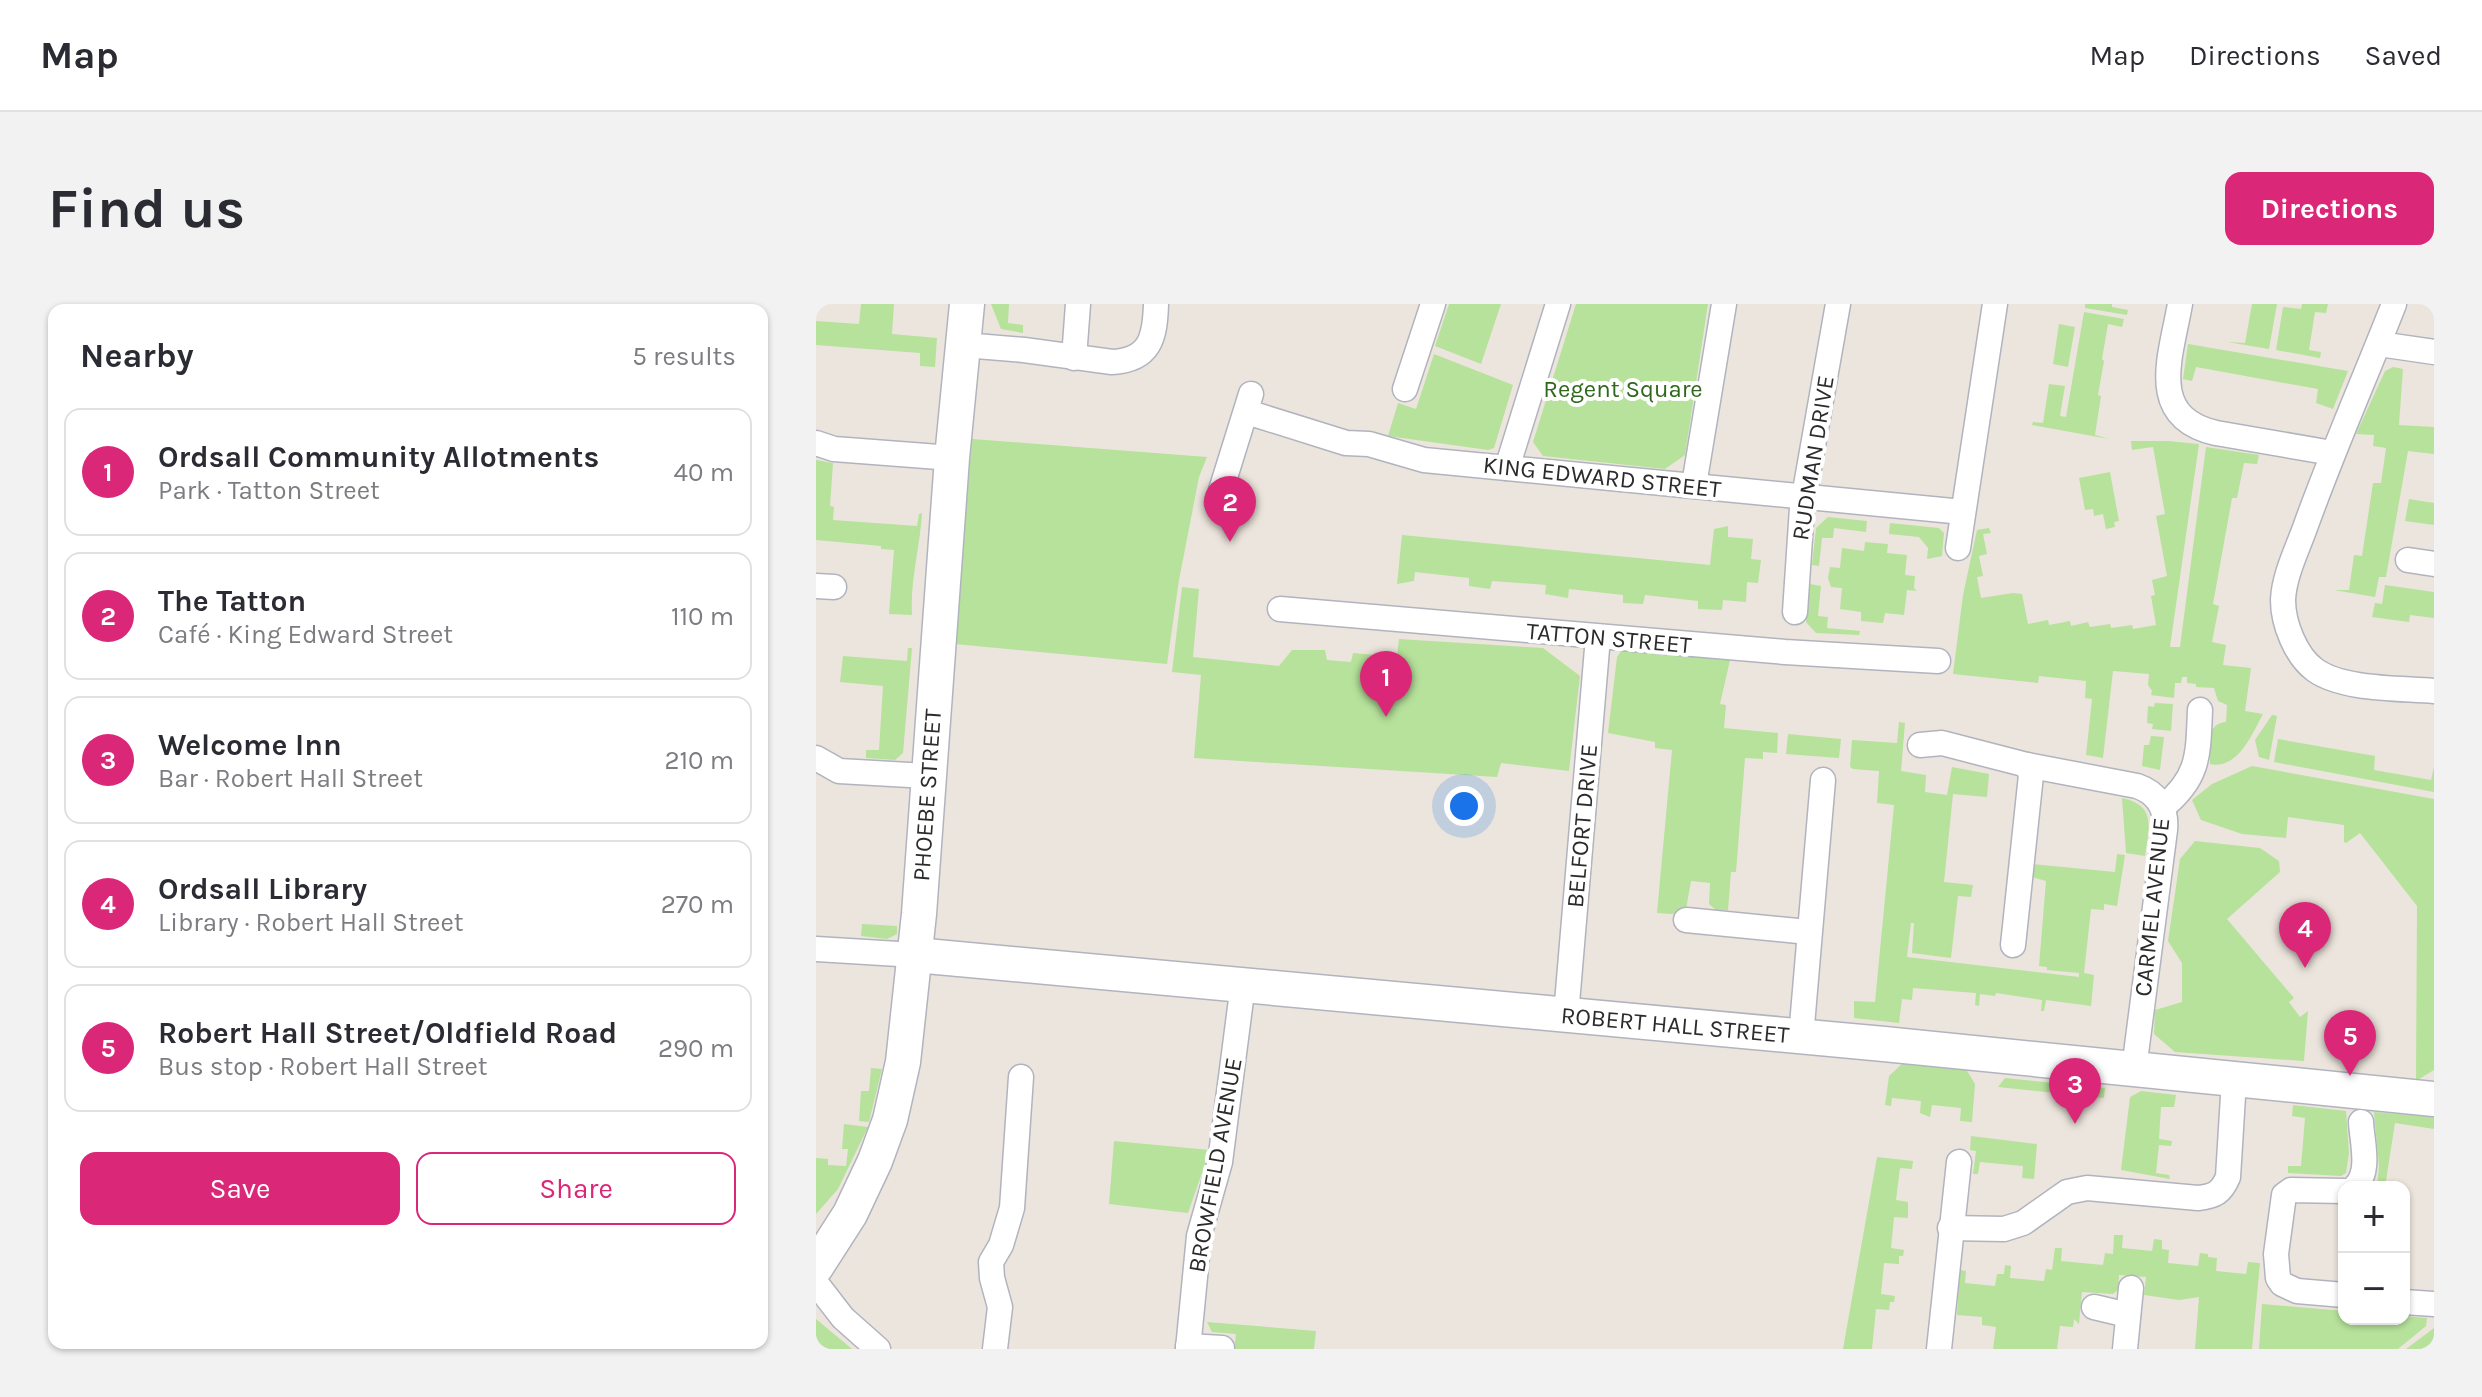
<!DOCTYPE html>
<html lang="en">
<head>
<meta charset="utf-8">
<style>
  body { margin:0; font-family:Karla,sans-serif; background:#f2f2f3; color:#2b2b33 }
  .controls { position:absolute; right:24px; bottom:24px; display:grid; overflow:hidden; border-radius:16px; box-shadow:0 2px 6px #0004 }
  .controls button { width:72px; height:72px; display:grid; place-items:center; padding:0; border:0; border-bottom:2px solid #e1e1e2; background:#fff; color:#2b2b33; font:40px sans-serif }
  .you { position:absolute; left:648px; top:502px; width:28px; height:28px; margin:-20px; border:6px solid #fff; border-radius:50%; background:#1a73e8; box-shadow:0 0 0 12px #1a73e833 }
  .badge { display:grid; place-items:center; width:52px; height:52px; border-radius:50%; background:#db2777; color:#fff; font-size:26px; font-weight:700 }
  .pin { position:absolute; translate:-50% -66px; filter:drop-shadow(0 2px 4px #0008) }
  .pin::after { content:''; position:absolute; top:42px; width:28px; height:24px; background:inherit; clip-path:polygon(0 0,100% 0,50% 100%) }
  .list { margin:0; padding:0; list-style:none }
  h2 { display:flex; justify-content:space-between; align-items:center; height:104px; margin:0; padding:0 32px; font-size:34px }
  h2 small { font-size:26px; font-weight:400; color:#7c7c81 }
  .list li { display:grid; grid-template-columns:52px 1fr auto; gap:24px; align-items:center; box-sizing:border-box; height:128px; margin:0 16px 16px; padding:0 16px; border:2px solid #e1e1e2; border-radius:16px }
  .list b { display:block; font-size:30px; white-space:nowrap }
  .list p { margin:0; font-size:26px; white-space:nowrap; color:#7c7c81 }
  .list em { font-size:26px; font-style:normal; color:#7c7c81 }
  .actions { display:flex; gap:16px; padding:24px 32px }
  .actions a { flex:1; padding:18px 0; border:2px solid #db2777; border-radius:16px; text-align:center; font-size:28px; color:#db2777 }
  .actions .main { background:#db2777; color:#fff }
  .map { position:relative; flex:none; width:1618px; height:1045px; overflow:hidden; border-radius:16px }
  header { display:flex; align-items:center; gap:48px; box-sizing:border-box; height:112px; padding:0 40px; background:#fff; border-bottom:2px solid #e1e1e2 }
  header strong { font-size:38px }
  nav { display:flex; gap:44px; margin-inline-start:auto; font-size:28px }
  .intro { display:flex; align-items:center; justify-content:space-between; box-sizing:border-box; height:192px; padding:0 48px }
  h1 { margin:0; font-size:56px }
  .button { padding:20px 36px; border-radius:16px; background:#db2777; color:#fff; font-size:28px; font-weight:700 }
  main { display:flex; gap:48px; padding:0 48px }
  aside { flex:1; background:#fff; border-radius:16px; box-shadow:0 2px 6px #0004 }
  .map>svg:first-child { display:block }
  .green { fill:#b6e29b }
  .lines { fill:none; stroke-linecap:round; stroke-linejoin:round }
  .street-casing { stroke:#b1b4be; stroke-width:27 }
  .secondary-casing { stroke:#b1b4be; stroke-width:37 }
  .street { stroke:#fff; stroke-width:24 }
  .secondary { stroke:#fff; stroke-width:34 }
  .labels { text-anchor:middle; stroke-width:8; stroke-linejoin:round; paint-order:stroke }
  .park-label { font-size:24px; fill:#2f671c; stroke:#fff }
  .street-label { font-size:24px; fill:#2b2b2b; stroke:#fff }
</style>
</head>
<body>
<header>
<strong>Map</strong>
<nav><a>Map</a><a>Directions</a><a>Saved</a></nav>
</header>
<div class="intro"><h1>Find us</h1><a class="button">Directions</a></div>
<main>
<aside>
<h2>Nearby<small>5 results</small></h2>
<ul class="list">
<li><span class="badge">1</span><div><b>Ordsall Community Allotments</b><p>Park · Tatton Street</p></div><em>40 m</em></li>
<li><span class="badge">2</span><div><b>The Tatton</b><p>Café · King Edward Street</p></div><em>110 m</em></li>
<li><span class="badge">3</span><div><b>Welcome Inn</b><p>Bar · Robert Hall Street</p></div><em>210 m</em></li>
<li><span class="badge">4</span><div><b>Ordsall Library</b><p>Library · Robert Hall Street</p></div><em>270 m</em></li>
<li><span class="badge">5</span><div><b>Robert Hall Street/Oldfield Road</b><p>Bus stop · Robert Hall Street</p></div><em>290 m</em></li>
</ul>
<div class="actions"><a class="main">Save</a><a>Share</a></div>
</aside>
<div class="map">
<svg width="1618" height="1045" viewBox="0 0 1618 1045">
  <rect width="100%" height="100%" fill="#ece5dd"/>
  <g class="green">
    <polygon points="45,0 78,0 76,30 121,34 119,63 104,62 104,49 0,41 0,17 43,20"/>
    <polygon points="175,0 193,0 192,19 207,21 207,29 185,25"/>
    <polygon points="633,0 685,0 665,60 619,42"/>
    <polygon points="760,0 892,0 869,151 849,165 727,152 717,138"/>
    <polygon points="1269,0 1296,0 1296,3 1312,6 1311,11 1269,4"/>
    <polygon points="1436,0 1461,0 1453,45 1411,38 1429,39"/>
    <polygon points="1486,0 1512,0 1510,9 1499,8 1493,46 1505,48 1504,54 1460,46 1467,3 1485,5"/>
    <polygon points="1268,8 1308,15 1306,23 1292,20 1286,55 1288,57 1282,91 1285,92 1279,131 1293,135 1216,121 1217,118 1227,119 1233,80 1249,82 1244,112 1250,113"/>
    <polygon points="1243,20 1259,23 1252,63 1237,60"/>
    <polygon points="1372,40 1532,67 1517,105 1500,99 1502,85 1485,82 1380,63 1376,77 1367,75"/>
    <polygon points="618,50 697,81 678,144 672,146 572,132 582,99 600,105"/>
    <polygon points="1577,63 1587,65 1583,121 1618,123 1618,150 1592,147 1570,273 1563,273 1559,293 1518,286 1533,286 1538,251 1546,252 1557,179 1565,179 1570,144 1557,142 1558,131 1540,130 1569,67"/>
    <polygon points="156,135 391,153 383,173 363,276 351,360 139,340"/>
    <path d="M1315,137H1352L1383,140L1354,343H1364L1390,143L1443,151L1441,160L1428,159L1421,194H1416L1397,300L1403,302L1396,338L1410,341L1407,361L1435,364L1429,407L1447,410C1436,430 1422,466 1394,460C1394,444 1388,420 1410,418L1411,401L1402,397L1398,384L1380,383V380L1371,379V373H1366L1365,379H1359L1358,394L1335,391L1336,387L1332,381L1333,370L1297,367L1287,454L1270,451L1276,395L1269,394L1270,377L1223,372L1222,379L1137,370L1147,291L1161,226L1173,224L1175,229L1167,230L1171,250L1163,252L1167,272L1161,273L1165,294L1197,289L1206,290L1212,320L1232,316L1233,321L1254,317L1255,322L1272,318L1274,323L1294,320L1295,324L1316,321L1317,325L1340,321L1335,292L1339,291L1336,276L1351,272L1340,212L1349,210L1337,143L1316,146Z"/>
    <path d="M0,156L17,159L14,202L18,203L17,216L101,222L103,210L106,209C104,244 94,276 96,311L73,310L78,246L65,245V242L0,236Z"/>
    <polygon points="1294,168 1303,217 1298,218 1299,223 1290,225 1287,210 1278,212 1277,205 1269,206 1263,174"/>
    <polygon points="1593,195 1618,199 1618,221 1589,217"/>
    <polygon points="1012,213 1051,217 1050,228 1018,224 1017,234 1006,234 1003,262 996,261 1000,224"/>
    <polygon points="1074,219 1123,224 1128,229 1126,252 1111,255 1112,244 1103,233 1073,230"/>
    <polygon points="912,222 912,233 937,235 935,255 945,256 942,279 931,278 930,298 907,296 906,306 882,305 882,297 829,291 827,300 807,299 807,291 753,285 752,294 729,290 730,281 676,277 674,285 653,282 653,274 599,268 598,277 581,280 586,231 894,261 898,225"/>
    <polygon points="1049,238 1072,240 1071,249 1091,251 1089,271 1099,272 1098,284 1101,287 1091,286 1088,311 1069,309 1067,319 1045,317 1045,308 1024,305 1026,284 1015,283 1012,274 1014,263 1024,264 1026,244 1048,247"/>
    <polygon points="994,280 1005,282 1002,312 1012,313 1011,324 1044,327 1043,331 1000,329 990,318"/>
    <polygon points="1569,281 1618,288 1618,314 1594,311 1593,318 1556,313 1559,299 1566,300"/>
    <polygon points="366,283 383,285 377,353 463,362 476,346 509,346 511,356 535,358 537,349 581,353 583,335 727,344 764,372 753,467 685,459 681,473 378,454 385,371 356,368"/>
    <polygon points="92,344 96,344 87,449 79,456 50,454 50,446 63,446 67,382 24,378 27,352 91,357"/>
    <polygon points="812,346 914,356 904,400 910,401 908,424 962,429 961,449 947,448 947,455 929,454 920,568 915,568 912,606 900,606 893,600 894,579 875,577 870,605 856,610 841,609 856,446 839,444 839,438 792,429 801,353 805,347"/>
    <polygon points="1339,399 1357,400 1355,427 1336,425 1337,420 1331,419 1332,402 1338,403"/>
    <polygon points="1456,411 1461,412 1453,456 1443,453 1439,436"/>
    <polygon points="1083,418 1089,419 1085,467 1110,471 1109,488 1131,491 1136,463 1173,470 1171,493 1137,490 1128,578 1157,581 1155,593 1142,592 1135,654 1096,649 1098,619 1095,619 1091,653 1263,673 1263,669 1231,666 1231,663 1223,662 1230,577 1216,573 1215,560 1299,568 1301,550 1309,551 1301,602 1288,600 1288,606 1275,605 1268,669 1278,671 1275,702 1230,696 1228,707 1225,707 1226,696 1180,689 1179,692 1164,690 1163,702 1159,701 1160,689 1097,684 1096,696 1086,695 1083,719 1038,714 1038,697 1059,698 1078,501 1061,499 1063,467 1037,465 1034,463 1036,436 1081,439"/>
    <polygon points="972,430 1025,435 1023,454 970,450"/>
    <polygon points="1335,432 1348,433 1344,466 1326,462 1328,441 1333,441"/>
    <polygon points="1462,435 1559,452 1558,466 1615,476 1618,463 1618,488 1458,458"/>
    <polygon points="1436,462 1618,495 1618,766 1600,777 1601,602 1544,529 1530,539 1528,538 1528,521 1472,513 1470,534 1426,530 1385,516 1376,496 1396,480"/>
    <path d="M1306,494C1341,501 1333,525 1329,552L1310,549Z"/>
    <polygon points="1379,537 1444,544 1463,557 1464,568 1411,615 1478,694 1473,698 1484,713 1492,707 1488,757 1359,748 1338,730 1339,706 1366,698 1366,659 1352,637 1364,555"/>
    <polygon points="46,620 81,622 81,630 71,635 45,632"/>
    <polygon points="1087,759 1150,765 1159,780 1156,818 1144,817 1145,804 1116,801 1114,813 1104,809 1105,797 1076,794 1075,802 1069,801 1073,772"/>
    <polygon points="55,764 66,765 53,818 43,817 45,787 53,787"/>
    <polygon points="1189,774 1289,784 1288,794 1182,783"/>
    <polygon points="1325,787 1360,791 1358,803 1345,803 1343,835 1356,837 1355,842 1343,841 1340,869 1353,871 1354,875 1305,866 1314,793"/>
    <polygon points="1477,801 1530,807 1533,849 1530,869 1525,872 1472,869 1472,862 1485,862 1489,814 1476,812"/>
    <polygon points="1558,808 1618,813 1618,825 1579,819 1569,883 1561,883 1563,862"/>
    <polygon points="28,820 52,823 22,885 0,910 0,854 12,855 12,861 30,862 32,845 26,845"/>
    <polygon points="1155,832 1221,840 1218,875 1206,874 1207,862 1164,858 1162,870 1157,870 1160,847 1154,846"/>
    <polygon points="298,837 394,846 372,909 293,900"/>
    <polygon points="1061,853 1097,857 1096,865 1084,864 1080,896 1092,898 1092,914 1078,913 1075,944 1088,946 1087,952 1083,952 1083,960 1068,959 1065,990 1079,992 1078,998 1074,998 1073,1006 1060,1005 1056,1045 1027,1045"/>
    <polygon points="1298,931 1307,931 1306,944 1336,947 1338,935 1346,936 1346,945 1353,946 1352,959 1382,962 1384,949 1392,950 1392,953 1401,954 1400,967 1430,970 1432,958 1444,959 1436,1045 1379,1045 1383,993 1363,996 1328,991 1330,973 1303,971 1302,986 1297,990 1266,988 1263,1020 1258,1015 1257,1023 1244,1022 1241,1045 1177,1045 1180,1023 1166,1021 1166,1013 1141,1011 1144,966 1150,967 1149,979 1179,982 1181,970 1188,970 1189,961 1195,962 1194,974 1228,977 1230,965 1236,966 1239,944 1246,944 1245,957 1287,961 1289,949 1297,950"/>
    <polygon points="1446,1000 1528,1007 1528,1015 1588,1015 1588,1012 1611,1014 1610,1022 1582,1045 1443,1045"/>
    <polygon points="0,1015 36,1045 0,1045"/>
    <polygon points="391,1018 500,1027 498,1045 418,1045 420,1030 396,1028"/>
    <polygon points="1618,1024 1618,1045 1590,1045"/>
  </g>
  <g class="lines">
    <g class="street-casing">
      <g id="street">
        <path d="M1364,0C1355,52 1330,113 1400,129L1516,149"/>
        <path d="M1578,0C1549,74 1517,146 1490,221C1482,244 1468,271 1467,296C1467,320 1480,352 1499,366C1527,386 1584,384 1618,387"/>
        <polyline points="1563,40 1618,48"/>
        <path d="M148,41L208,46L296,58C334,56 339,34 340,0"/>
        <polyline points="258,54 262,0"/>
        <polyline points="589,85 617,0"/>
        <polyline points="431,108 530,139 553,140 608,156 1147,208"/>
        <polyline points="0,139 18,145 136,154"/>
        <polyline points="691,164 742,0"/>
        <polyline points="878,181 908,0"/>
        <polyline points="401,199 435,90"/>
        <polyline points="1142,244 1179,0"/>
        <polyline points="1592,256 1618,260"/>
        <polyline points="0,282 18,283"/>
        <polyline points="464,305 969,348 1122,357"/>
        <polyline points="979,308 986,204 1022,0"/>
        <path d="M1104,441L1126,439L1211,461L1321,482C1342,489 1351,505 1349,526L1318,765"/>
        <polyline points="0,454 23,467 111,472"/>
        <path d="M1347,503C1384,473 1382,450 1384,406"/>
        <polyline points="870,616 992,628"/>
        <polyline points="1197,641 1215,471 1211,461"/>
        <polyline points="0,645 99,651"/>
        <polyline points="750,711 782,333"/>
        <polyline points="985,733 1007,476"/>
        <path d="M1539,883C1555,868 1546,838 1545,818"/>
        <polyline points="1528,887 1475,886 1468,891 1460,950 1462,974 1466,980 1481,987 1528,991"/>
        <path d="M1134,924L1188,925L1207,919L1251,888L1271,884L1382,894C1399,892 1405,889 1412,873L1418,776"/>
        <polyline points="0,979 27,1014 62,1045"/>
        <polyline points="1588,998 1618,1000"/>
        <polyline points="1278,1003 1312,1011"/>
        <polyline points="372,1042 406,1044"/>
        <polyline points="179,1045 184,1003 176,974 175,958 185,941 196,904 205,773"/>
        <polyline points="372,1045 383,932 404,858 427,680"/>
        <polyline points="1123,1045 1143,858"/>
        <polyline points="1309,1045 1315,984"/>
      </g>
    </g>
    <g class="secondary-casing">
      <g id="secondary">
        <polyline points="99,651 1068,740 1618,795"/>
        <polyline points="0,963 34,910 59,857 74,816 87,758 103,610 136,154 151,0"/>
      </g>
    </g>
    <use href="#street" class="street"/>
    <use href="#secondary" class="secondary"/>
  </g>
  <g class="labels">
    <g class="park-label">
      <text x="807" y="93">Regent Square</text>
    </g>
    <g class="street-label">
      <text transform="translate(997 154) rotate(-81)" y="8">RUDMAN DRIVE</text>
      <text transform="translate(786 173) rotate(6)" y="8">KING EDWARD STREET</text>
      <text transform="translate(793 334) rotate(5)" y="8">TATTON STREET</text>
      <text transform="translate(111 491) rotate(-86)" y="8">PHOEBE STREET</text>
      <text transform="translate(766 522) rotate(-85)" y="8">BELFORT DRIVE</text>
      <text transform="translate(1336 603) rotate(-84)" y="8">CARMEL AVENUE</text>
      <text transform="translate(859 721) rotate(5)" y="8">ROBERT HALL STREET</text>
      <text transform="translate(399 861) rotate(-80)" y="8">BROWFIELD AVENUE</text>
    </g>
  </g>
</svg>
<div class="controls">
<button>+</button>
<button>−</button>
</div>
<div class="you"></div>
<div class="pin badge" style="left:570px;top:413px">1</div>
<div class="pin badge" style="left:414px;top:238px">2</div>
<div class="pin badge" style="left:1259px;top:820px">3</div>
<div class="pin badge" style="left:1489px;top:664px">4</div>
<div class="pin badge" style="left:1534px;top:772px">5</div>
</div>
</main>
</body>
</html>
